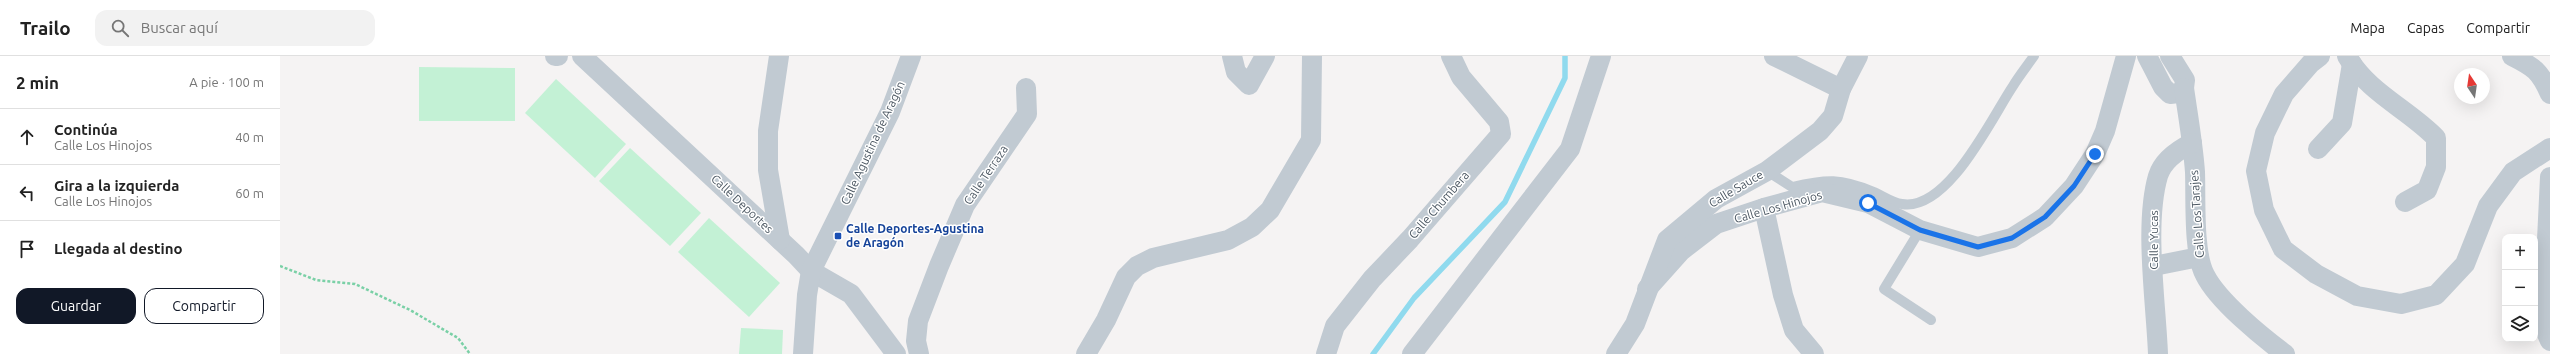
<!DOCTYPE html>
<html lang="es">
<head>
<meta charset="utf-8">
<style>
  body { margin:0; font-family:Ubuntu,sans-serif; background:#f2f2f2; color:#222 }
  .controls { position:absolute; right:12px; bottom:12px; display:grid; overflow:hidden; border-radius:8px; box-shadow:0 4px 16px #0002 }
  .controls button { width:36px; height:36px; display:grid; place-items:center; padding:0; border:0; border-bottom:1px solid #e0e0e0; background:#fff; color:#222; font:20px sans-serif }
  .compass { position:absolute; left:2174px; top:12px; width:36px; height:36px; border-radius:50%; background:#fff; box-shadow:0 4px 16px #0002; rotate:347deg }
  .stop { position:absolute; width:12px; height:12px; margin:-9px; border:3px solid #1a73e8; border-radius:50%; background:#fff }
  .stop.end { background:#1a73e8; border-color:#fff; box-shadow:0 1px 4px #0008 }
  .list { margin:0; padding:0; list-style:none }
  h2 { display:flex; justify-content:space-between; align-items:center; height:52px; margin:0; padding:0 16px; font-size:17px }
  h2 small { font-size:13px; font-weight:400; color:#767676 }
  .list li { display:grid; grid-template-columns:26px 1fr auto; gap:12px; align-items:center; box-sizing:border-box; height:56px; padding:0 16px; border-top:1px solid #e0e0e0 }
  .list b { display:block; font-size:15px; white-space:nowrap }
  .list p { margin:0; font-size:13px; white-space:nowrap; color:#767676 }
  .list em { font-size:13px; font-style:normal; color:#767676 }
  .actions { display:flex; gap:8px; padding:12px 16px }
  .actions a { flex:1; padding:9px 0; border:1px solid #111827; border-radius:12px; text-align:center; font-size:14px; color:#111827 }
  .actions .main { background:#111827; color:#fff }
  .icon { flex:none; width:22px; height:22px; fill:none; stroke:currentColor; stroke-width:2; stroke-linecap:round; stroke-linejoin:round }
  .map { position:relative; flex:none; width:2270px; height:298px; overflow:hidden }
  header { display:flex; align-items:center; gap:24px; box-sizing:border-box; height:56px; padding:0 20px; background:#fff; border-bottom:1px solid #e0e0e0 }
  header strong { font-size:19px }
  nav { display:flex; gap:22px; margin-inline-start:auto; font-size:14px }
  .search { width:280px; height:36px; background:#f2f2f2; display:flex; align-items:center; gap:10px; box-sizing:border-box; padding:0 14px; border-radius:12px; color:#767676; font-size:15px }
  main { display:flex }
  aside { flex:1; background:#fff }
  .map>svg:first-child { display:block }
  .green { fill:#c3f1d5 }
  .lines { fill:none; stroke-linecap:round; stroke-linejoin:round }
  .stream { stroke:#90daee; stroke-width:5.5 }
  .path { stroke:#7ad0a6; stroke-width:2.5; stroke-dasharray:3 2; stroke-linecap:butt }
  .service { stroke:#c1cad2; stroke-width:10 }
  .minor { stroke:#c1cad2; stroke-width:20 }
  .route { stroke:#1a73e8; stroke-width:5 }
  .transit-dot { fill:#1a4fb4; stroke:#fff; stroke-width:1.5 }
  .labels { text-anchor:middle; stroke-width:3; stroke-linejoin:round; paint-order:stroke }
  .street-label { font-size:12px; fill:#4a5661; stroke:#fff }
  .transit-label { font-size:12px; font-weight:bold; fill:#164399; stroke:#fff; text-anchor:start }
</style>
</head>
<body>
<header>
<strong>Trailo</strong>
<div class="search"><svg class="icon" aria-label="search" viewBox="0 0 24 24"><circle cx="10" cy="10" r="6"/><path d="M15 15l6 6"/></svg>Buscar aquí</div>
<nav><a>Mapa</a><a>Capas</a><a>Compartir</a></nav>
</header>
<main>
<aside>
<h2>2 min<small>A pie · 100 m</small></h2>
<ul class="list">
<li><svg class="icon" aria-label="ahead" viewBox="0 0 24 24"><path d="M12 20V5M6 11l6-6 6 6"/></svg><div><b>Continúa</b><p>Calle Los Hinojos</p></div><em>40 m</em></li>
<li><svg class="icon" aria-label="left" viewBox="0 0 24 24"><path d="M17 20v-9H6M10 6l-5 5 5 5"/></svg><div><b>Gira a la izquierda</b><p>Calle Los Hinojos</p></div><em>60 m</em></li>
<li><svg class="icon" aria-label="arrive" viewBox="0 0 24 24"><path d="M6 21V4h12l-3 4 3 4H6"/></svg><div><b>Llegada al destino</b></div></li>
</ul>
<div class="actions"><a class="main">Guardar</a><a>Compartir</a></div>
</aside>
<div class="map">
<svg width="2270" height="298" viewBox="0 0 2270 298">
  <rect width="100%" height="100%" fill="#f5f3f3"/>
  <g class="green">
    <polygon points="139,11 235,12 235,65 139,65"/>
    <polygon points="276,23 346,88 315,122 245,57"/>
    <polygon points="350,92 421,157 390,190 319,125"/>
    <polygon points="429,162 500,227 469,261 398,196"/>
    <polygon points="461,272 503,274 502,298 459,298"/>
  </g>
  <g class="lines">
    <polyline class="stream" points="1093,298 1134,242 1225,146 1285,22 1285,0"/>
    <polyline class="path" points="0,210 36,224 75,228 130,254 178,282 190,298"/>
    <g class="service">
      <path d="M1487,115L1512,131C1547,123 1560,122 1594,136C1603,140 1613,147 1622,148C1668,156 1712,61 1733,30C1739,20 1747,10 1754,0"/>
      <polyline points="1640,174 1604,233 1651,264"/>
    </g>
    <g class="minor">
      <polyline points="275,0 278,0"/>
      <polyline points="302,0 516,199 531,215 571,238 616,298"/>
      <polyline points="499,0 488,75 488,114 500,184"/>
      <polyline points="952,0 956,16 969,29 985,0"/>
      <polyline points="1494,0 1561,33"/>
      <polyline points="1867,0 1883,31 1890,38 1899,37 1904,32 1905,24 1890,0"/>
      <polyline points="2040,0 2031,7 2004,38 1985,77 1976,115 1984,154 2003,193 2036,218 2077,240 2121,248 2156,239 2185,208 2208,150 2233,116 2270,92"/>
      <path d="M2067,0C2088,37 2128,53 2156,82V111L2147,134L2125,146"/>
      <path d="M2232,0C2254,11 2260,15 2270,38"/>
      <path d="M1904,32C1908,60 1913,88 1915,116C1916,143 1913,197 1925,219C1938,245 1981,280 2005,298"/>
      <polyline points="2038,93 2062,67 2072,8"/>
      <polyline points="2270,121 2264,247 2266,276 2270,285"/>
      <polyline points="1484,152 1503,239 1514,274 1534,298"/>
      <polyline points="1874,210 1919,201"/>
      <polyline points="1367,233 1401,195 1436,168 1484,152 1542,136 1588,147 1640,174 1698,191 1732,182 1765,161 1794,130 1815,98 1825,75 1846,0"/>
      <polyline points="523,298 527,239 531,215 610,56 631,0"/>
      <polyline points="639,298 636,285 638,265 659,210 685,149 747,58 746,32"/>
      <polyline points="806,298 826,264 846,221 857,210 873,202 948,184 972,171 990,154 1031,84 1032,0"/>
      <polyline points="1046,298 1055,270 1092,223 1130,183 1221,78 1219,66 1181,21 1171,0"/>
      <polyline points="1132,298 1290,93 1321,0"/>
      <polyline points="1336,298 1355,268 1387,184 1436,143 1487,115 1540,75 1553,60 1561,33 1578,0"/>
      <path d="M1878,298C1876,247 1864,168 1878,120C1883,104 1898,94 1912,87"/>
    </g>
  </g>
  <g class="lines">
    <polyline class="route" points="1588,147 1640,174 1698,191 1732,182 1765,161 1794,130 1815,98"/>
  </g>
  <rect class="transit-dot" x="554" y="176" width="8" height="8" rx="2"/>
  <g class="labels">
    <g class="street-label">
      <text transform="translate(593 87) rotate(-65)" y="4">Calle Agustina de Aragón</text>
      <text transform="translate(706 119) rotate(-56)" y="4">Calle Terraza</text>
      <text transform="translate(1456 133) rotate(-31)" y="4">Calle Sauce</text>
      <text transform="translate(462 148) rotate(43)" y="4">Calle Deportes</text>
      <text transform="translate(1159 149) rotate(-49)" y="4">Calle Chumbera</text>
      <text transform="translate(1498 151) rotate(-16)" y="4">Calle Los Hinojos</text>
      <text transform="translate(1917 158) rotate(-94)" y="4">Calle Los Tarajes</text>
      <text transform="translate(1874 184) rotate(-90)" y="4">Calle Yucas</text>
    </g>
    <g class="transit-label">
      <text x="566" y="177">Calle Deportes-Agustina<tspan x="566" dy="14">de Aragón</tspan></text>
    </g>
  </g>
</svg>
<div class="controls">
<button>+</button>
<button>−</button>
<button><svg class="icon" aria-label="layers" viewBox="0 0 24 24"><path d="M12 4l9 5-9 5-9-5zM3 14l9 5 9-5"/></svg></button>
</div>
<svg class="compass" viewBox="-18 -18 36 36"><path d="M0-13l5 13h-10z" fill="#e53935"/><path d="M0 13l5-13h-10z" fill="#767676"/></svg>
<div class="stop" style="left:1588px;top:147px"></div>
<div class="stop end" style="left:1815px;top:98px"></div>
</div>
</main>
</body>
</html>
